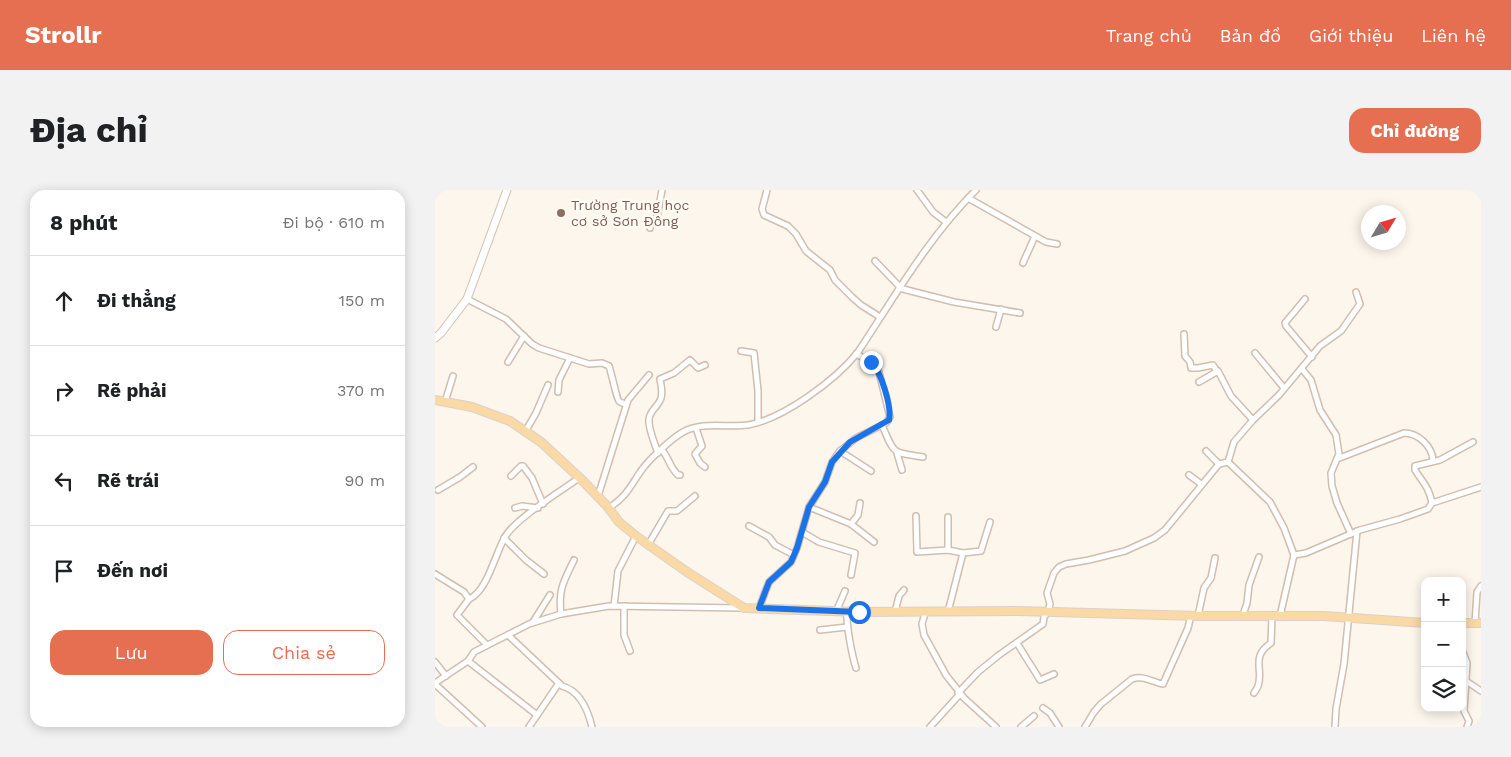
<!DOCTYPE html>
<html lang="vi">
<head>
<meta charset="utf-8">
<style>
  body { margin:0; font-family:"Work Sans",sans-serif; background:#f2f2f2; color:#202124 }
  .controls { position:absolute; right:15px; bottom:15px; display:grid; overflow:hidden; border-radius:10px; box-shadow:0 2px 12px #0003 }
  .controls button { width:45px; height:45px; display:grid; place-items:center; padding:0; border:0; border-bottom:1px solid #e0e0e0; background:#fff; color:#202124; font:25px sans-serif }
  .compass { position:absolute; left:926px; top:15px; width:45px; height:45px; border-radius:50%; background:#fff; box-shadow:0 2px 12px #0003; rotate:52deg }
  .stop { position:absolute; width:15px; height:15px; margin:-11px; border:4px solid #1a73e8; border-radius:50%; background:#fff }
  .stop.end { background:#1a73e8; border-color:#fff; box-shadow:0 1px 5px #0008 }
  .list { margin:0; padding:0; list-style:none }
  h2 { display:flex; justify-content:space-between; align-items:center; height:65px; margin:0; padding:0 20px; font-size:21px }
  h2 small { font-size:16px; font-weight:400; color:#757577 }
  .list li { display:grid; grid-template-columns:32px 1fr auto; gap:15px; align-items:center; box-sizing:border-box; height:90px; padding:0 20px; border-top:1px solid #e0e0e0 }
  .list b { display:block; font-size:19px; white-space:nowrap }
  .list em { font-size:16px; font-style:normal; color:#757577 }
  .actions { display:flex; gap:10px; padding:15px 20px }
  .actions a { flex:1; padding:11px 0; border:1px solid #e76f51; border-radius:15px; text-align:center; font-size:18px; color:#e76f51 }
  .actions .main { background:#e76f51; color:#fff }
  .icon { flex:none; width:28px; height:28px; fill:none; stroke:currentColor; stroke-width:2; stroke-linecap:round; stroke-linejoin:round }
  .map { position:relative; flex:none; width:1046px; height:537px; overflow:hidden; border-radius:15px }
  header { display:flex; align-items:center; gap:30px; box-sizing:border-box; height:70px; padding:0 25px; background:#e76f51; color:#fff }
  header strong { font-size:24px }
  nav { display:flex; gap:28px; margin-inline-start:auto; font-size:18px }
  .intro { display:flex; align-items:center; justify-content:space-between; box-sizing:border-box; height:120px; padding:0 30px }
  h1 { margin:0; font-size:35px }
  .button { padding:12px 22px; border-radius:15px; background:#e76f51; color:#fff; font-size:18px; font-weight:700 }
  main { display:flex; gap:30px; padding:0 30px }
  aside { flex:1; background:#fff; border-radius:15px; box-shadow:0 2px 12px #0003 }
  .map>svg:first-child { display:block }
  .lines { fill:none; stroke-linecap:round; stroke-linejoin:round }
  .street-casing { stroke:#d1beb0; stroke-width:8 }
  .secondary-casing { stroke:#d6c0b0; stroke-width:9 }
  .primary-casing { stroke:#dad1cd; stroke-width:10 }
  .street { stroke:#fff; stroke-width:5 }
  .secondary { stroke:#fff; stroke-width:7 }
  .primary { stroke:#fbd9a5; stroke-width:8 }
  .route { stroke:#1a73e8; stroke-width:6 }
  .education-dot { fill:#8d6e63; stroke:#fffaf3; stroke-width:2 }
  .labels { text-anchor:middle; stroke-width:5; stroke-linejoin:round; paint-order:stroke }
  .education-label { font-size:14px; fill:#785e54; stroke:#fffaf3; text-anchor:start }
</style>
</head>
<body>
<header>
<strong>Strollr</strong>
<nav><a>Trang chủ</a><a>Bản đồ</a><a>Giới thiệu</a><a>Liên hệ</a></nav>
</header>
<div class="intro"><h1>Địa chỉ</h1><a class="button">Chỉ đường</a></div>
<main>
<aside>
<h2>8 phút<small>Đi bộ · 610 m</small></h2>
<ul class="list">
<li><svg class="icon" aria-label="ahead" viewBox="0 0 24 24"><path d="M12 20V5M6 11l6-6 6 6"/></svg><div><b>Đi thẳng</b></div><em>150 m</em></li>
<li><svg class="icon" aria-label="right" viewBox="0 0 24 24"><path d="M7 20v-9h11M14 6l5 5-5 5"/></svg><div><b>Rẽ phải</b></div><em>370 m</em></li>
<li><svg class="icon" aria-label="left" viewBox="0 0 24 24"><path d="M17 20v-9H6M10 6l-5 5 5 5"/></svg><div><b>Rẽ trái</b></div><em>90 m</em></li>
<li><svg class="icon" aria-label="arrive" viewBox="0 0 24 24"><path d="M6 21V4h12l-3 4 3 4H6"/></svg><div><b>Đến nơi</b></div></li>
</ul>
<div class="actions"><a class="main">Lưu</a><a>Chia sẻ</a></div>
</aside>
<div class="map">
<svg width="1046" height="537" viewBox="0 0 1046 537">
  <rect width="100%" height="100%" fill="#fdf6ec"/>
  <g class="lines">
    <g class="street-casing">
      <g id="street">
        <polyline points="332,0 327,19 329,25 353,36 361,44 371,61 395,80 400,90 417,107 426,115 445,127"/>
        <polyline points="482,0 498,22 511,32"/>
        <polyline points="533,8 611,52 622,54"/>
        <polyline points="215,38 216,32 222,27 227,0"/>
        <polyline points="440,71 465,97"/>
        <polyline points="588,73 600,46"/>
        <polyline points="464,98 519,112 585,123"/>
        <path d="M32,109L71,129L97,154L104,158L154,174L167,173L174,176C176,181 182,210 184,211C184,212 190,214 191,214"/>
        <polyline points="870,109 850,133 851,136 877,167"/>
        <polyline points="561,137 566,119"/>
        <polyline points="749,144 750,166 755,172 756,178 763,178 778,175 781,180"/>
        <polyline points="306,161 319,163 323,201 323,232"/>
        <polyline points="820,163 849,198"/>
        <polyline points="73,172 89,146"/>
        <polyline points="867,179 876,190 885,220 901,245 904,264 896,283 897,296 902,313 916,344"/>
        <polyline points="764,192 783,181 796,206 818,230"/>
        <polyline points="123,202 124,190 135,168"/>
        <polyline points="10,212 18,186"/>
        <path d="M447,235C460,265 456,262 488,267"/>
        <polyline points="261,238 267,256 260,264 265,273 270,277"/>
        <polyline points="90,242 101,223 113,195"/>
        <path d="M227,260C234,268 235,278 243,285H245"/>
        <polyline points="405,261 436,281"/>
        <polyline points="771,261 784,274"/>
        <path d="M223,263C220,254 213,239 214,229C215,220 224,216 226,208C228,201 226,196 225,189L239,183L255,170L263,178L270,175"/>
        <polyline points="462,263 467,280"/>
        <path d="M902,269L969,243C983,243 997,256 998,270"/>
        <polyline points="793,272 835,312 849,338 859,365 871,363 925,340 965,329 993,319 997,313 1046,297"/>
        <polyline points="754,285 766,294"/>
        <polyline points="76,286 86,276 88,276 97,288 108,314"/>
        <polyline points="3,300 25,287 38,277"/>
        <polyline points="163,306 193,210 214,185"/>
        <path d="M997,313C994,297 988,293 980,280V276L1005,270L1038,252"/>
        <polyline points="374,317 416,334 423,325 425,313"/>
        <polyline points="80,318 87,316 103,318"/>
        <path d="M174,318C194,304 195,296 208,278C217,267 236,249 248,242C268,231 292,238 313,235C348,229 401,190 423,162C460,106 493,48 541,0"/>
        <polyline points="481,326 482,362 513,360 528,363"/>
        <polyline points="513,327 513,360"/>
        <polyline points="416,334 439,352"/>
        <polyline points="314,336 334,347 340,355 359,365"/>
        <polyline points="367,342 384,352 420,363 416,385"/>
        <polyline points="69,348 91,370 109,384"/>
        <polyline points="213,355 233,321 242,321 260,306"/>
        <path d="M0,384L29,402L34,409C52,402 60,364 70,347C80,329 126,301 144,288"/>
        <polyline points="34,409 22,425 52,455"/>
        <polyline points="179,416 183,381 201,346"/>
        <polyline points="189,416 189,445 195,461"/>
        <polyline points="324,418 334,392 356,372 362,358 374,317 390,292 397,272 405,261 421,248 451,233 455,227 444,182 436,172 421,164"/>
        <polyline points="401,422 410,401"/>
        <path d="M412,422C411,435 417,465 421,478"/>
        <polyline points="460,422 464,406 469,400"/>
        <polyline points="513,422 528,363 546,361 555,332"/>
        <polyline points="490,423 487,434 489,445 511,485 529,508 561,537"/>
        <path d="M126,424C123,399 129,391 139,370"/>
        <polyline points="808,425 812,413 814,395 824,367"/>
        <polyline points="763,426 769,398 776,388 780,368"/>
        <polyline points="845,426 859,365"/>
        <polyline points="98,432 115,405"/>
        <polyline points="1040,433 1042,402 1046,396"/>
        <polyline points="385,440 412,437"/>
        <path d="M73,445L127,496C145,501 153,520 157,537"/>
        <polyline points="582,453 605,490 619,484"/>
        <polyline points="1027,460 1032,473 1029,521 1034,531 1032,537"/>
        <polyline points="33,471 102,525"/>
        <polyline points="0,472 11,486"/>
        <polyline points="1031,491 1046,501"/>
        <polyline points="0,493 33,471 39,462 94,434 126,424 174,416 306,418"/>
        <polyline points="0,494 47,537"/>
        <polyline points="523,503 543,482 564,465 608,434 609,427 613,422 615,414 612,403 619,383 624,377 631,374 654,370 690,361 719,348 730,340 784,274 793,272 799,252 818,230 844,205 885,156 906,141 925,114 921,102"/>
        <path d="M819,503C820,501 822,499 823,496C829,480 815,467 836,453L837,426"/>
        <polyline points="608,518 615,523 624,537"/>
        <polyline points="94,537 124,493"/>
        <polyline points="495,537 525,504"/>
        <polyline points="586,537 599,526"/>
        <path d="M650,537L659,522L666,514L697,489C708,485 717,492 728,494L753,438L756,425"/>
        <polyline points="900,537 901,519 909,474 922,341"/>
      </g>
    </g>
    <g class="secondary-casing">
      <polyline id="secondary" points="0,148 6,143 32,109 72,0"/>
    </g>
    <g class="primary-casing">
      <g id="primary">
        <polyline points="0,210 37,217 75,231 106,252 148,291 172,316 184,332 201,346 252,382 309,418 424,422 583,421 763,426 889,426 990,433"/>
        <polyline points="1027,433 1046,433"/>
      </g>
    </g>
    <use href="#street" class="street"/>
    <use href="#secondary" class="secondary"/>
    <use href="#primary" class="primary"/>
  </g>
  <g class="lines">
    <path class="route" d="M424,422L324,418L334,392L356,372L362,358L374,317L390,292L397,272L415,252L454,230C457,217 446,181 436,172"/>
  </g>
  <circle class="education-dot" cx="126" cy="23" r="5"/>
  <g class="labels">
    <g class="education-label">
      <text x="136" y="20">Trường Trung học<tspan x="136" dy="16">cơ sở Sơn Đông</tspan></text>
    </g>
  </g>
</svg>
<div class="controls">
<button>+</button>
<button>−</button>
<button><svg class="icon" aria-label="layers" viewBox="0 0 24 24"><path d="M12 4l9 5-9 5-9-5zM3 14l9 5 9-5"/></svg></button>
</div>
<svg class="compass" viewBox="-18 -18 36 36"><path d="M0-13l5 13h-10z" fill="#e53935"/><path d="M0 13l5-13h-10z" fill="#757577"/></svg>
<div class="stop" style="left:424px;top:422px"></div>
<div class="stop end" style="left:436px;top:172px"></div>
</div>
</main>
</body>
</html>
